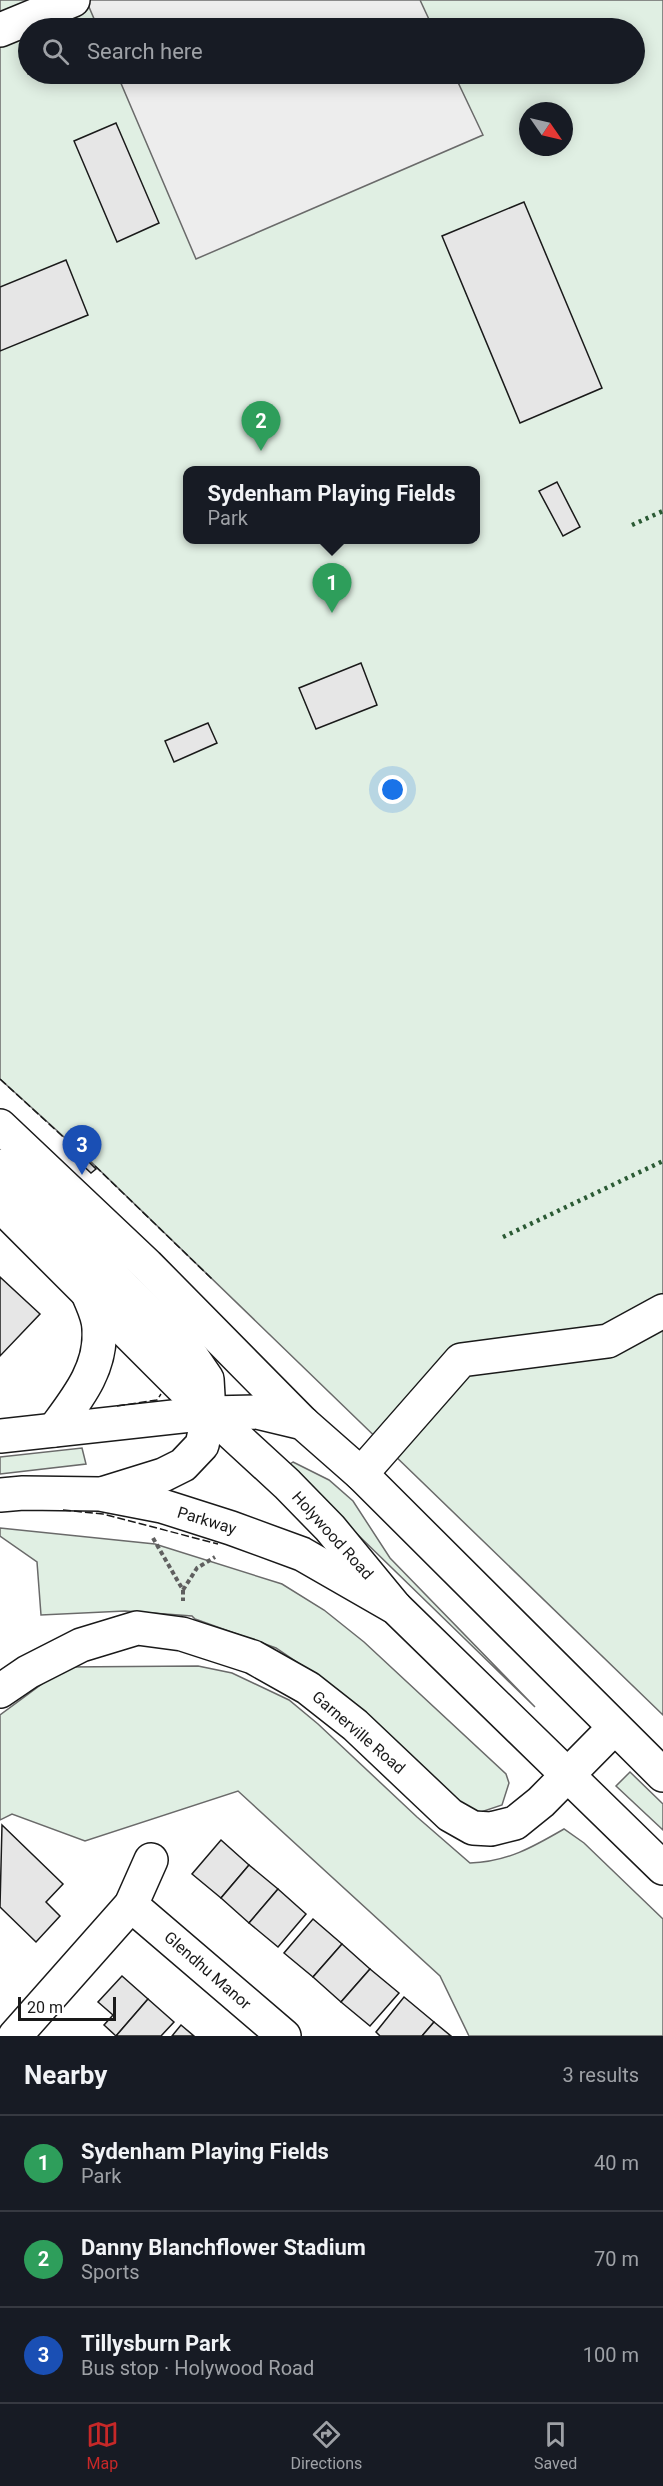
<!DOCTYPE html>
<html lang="en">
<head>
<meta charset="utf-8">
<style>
  body { margin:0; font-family:Roboto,sans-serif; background:#20242c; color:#f1f3f6 }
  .compass { position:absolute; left:519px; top:102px; width:54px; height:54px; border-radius:50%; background:#171b24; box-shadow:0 3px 15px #0003; rotate:124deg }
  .scale { position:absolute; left:18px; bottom:15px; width:98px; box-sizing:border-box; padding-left:6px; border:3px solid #1a1a1a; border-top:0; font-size:16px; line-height:21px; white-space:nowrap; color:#1a1a1a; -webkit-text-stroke:4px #fff; paint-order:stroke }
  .you { position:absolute; left:393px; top:790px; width:21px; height:21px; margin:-15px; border:4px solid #fff; border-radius:50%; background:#1a73e8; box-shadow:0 0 0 9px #1a73e833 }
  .badge { display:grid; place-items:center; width:39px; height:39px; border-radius:50%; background:#c62828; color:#fff; font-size:20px; font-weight:700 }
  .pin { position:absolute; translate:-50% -50px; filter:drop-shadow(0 2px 3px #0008) }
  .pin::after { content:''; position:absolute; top:32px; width:21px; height:18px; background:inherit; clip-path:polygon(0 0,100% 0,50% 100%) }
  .popup { position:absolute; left:183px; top:466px; width:297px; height:78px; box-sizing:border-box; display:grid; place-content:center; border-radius:12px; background:#171b24; filter:drop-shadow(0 2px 4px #0005); font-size:20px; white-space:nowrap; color:#9ea1a6 }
  .popup b { font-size:22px; color:#f1f3f6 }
  .popup::after { content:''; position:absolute; left:50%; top:100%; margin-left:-12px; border:12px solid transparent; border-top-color:#171b24 }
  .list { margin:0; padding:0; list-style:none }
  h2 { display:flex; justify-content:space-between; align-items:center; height:78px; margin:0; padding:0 24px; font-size:26px }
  h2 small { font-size:20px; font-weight:400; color:#9ea1a6 }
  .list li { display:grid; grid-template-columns:39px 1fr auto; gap:18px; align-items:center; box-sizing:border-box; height:96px; padding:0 24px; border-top:2px solid #363941 }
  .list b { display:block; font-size:22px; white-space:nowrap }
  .list p { margin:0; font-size:20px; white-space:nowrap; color:#9ea1a6 }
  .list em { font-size:20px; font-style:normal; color:#9ea1a6 }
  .icon { flex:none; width:33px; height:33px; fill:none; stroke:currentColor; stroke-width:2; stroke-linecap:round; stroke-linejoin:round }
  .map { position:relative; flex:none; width:663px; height:2036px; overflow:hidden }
  .search { position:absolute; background:#171b24; box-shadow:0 3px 15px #0003; left:18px; right:18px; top:18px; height:66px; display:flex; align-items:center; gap:15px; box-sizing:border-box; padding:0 21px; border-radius:33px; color:#9ea1a6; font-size:22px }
  .sheet { height:366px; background:#171b24 }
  nav { display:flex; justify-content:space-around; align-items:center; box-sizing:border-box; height:84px; border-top:2px solid #363941; background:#171b24; font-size:16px; color:#9ea1a6 }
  nav a { display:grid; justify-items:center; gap:3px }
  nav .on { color:#c62828 }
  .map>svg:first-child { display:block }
  .green { fill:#e0efe3; stroke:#6a6a6a; stroke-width:1.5; fill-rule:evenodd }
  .parking { fill:#ededed; stroke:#6a6a6a; stroke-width:1.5 }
  .building { fill:#e6e6e6; stroke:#1a1a1a; stroke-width:1.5 }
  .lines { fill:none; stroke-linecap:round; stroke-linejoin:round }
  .minor-casing { stroke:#1a1a1a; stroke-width:36 }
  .major-casing { stroke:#1a1a1a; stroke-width:36 }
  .highway-casing { stroke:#1a1a1a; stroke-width:36 }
  .path { stroke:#5f5f5f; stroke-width:4; stroke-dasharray:4.5 3; stroke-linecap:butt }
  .minor { stroke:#fff; stroke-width:33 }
  .major { stroke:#fff; stroke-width:33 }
  .highway { stroke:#fff; stroke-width:33 }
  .hedge { stroke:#2b5a34; stroke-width:4.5; stroke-dasharray:3 4.5; stroke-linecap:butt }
  .fence { stroke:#1a1a1a; stroke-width:1.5; stroke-dasharray:8 3; stroke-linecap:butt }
  .labels { text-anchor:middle; stroke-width:4.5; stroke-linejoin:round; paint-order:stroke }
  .street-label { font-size:16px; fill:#1a1a1a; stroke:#fff }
</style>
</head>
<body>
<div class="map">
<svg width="663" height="2036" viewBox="0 0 663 2036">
  <rect width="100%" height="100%" fill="#fff"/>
  <g class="green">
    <path d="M0,0H663V1715L85,1156L0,1079ZM28,28H634V74H28ZM528,111H564V147H528ZM188,470H476V540H188Z"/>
    <polygon points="82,1448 86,1464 0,1474 0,1457"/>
    <polygon points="293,1462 329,1480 353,1501 390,1558 535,1707 287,1466"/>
    <polygon points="0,1528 155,1544 282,1584 324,1610 364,1642 506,1774 509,1783 502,1805 481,1812 463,1807 338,1690 276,1648 195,1619 192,1616 125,1611 41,1615 37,1562 0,1536"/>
    <path d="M198,1666L232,1673L289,1700L318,1724L417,1817L470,1863C507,1862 533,1847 564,1829L584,1843L663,1919V2036H469L440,1976L238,1791L85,1841L12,1814L0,1820V1715L65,1667Z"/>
    <polygon points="630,1772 663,1804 663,1830 616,1786"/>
  </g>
  <g class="parking">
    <polygon points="86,0 420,0 433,28 98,28"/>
    <polygon points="117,74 454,74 483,135 196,259"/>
  </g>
  <g class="building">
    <polygon points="116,123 159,223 117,242 74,141"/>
    <polygon points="524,202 602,388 520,423 442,236"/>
    <polygon points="66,260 88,315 0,351 0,287"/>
    <polygon points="557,482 580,527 563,536 539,491"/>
    <polygon points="361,663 377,705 316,729 299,688"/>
    <polygon points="208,723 217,743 174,762 165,741"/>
    <polygon points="82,1155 96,1169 91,1173 77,1160"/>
    <polygon points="0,1277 40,1314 0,1356"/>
    <polygon points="2,1825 63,1884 46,1902 60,1916 36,1942 0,1907"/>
    <polygon points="221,1840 249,1865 221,1898 192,1874"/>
    <polygon points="249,1865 278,1889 249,1923 221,1898"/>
    <polygon points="278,1889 306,1914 278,1947 249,1923"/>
    <polygon points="313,1919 342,1944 313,1977 284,1953"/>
    <polygon points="342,1944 370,1969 341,2002 313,1977"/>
    <polygon points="370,1969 399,1993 370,2026 341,2002"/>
    <polygon points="122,1976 148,1999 116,2036 104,2025 113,2015 98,2002"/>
    <polygon points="404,1997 434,2022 422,2036 380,2036 376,2032"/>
    <polygon points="148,1999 174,2022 161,2036 116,2036"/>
    <polygon points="434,2022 451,2036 422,2036"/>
    <polygon points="181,2025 194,2036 172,2036"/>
  </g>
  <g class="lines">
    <g class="minor-casing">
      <g id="minor">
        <polyline points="0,30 73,0"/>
        <polyline points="361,1474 461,1360 608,1341 663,1311"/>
        <polyline points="0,1691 28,1672 81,1645 137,1628 182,1634 253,1657 308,1688 355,1725 450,1815 473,1828 491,1829 515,1823 541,1802 614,1728"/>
        <polyline points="131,1905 284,2036"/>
        <polyline points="15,2036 131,1905 151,1860"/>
      </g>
    </g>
    <g class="major-casing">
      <g id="major">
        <polyline points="0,1126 147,1265 303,1423"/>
        <polyline points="0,1205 187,1392 287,1484 330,1528 395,1607"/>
      </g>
    </g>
    <g class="highway-casing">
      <g id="highway">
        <polyline points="0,1166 188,1351 207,1379 209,1413 202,1445 183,1465 163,1475 105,1493"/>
        <path d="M54,1430C76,1400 102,1369 99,1329C99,1316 92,1304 88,1293"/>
        <polyline points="0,1436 209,1413 257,1412 303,1423 361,1474 663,1775"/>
        <polyline points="0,1495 23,1493 100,1494 162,1506 231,1528 302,1554 396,1608 663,1868"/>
      </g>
    </g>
    <g class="path">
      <polyline points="153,1538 183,1590 183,1601"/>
      <polyline points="183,1590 197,1568 215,1557"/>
    </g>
    <use href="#minor" class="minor"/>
    <use href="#major" class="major"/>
    <use href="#highway" class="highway"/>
    <g class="hedge">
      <polyline points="632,525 663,511"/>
      <polyline points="503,1237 663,1161"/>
    </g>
    <g class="fence">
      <polyline points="0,1079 84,1156"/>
      <polyline points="95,1166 212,1279"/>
      <polyline points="117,1406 157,1400 161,1394"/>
      <polyline points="63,1510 103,1514 218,1544"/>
    </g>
  </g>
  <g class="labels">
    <g class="street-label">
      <text transform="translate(207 1520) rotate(17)" y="6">Parkway</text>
      <text transform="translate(333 1535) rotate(48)" y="6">Holywood Road</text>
      <text transform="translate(359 1732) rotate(41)" y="6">Garnerville Road</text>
      <text transform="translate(208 1970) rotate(41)" y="6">Glendhu Manor</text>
    </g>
  </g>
</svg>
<svg class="compass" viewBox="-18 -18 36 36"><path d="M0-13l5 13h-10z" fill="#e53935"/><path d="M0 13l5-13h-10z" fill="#9ea1a6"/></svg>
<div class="scale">20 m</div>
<div class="you"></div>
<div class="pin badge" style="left:332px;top:613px;background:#2e9e5b">1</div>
<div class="popup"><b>Sydenham Playing Fields</b>Park</div>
<div class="pin badge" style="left:261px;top:451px;background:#2e9e5b">2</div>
<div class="pin badge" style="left:82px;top:1175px;background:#1a4fb4">3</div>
<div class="search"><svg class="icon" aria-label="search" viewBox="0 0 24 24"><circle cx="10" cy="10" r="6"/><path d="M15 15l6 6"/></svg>Search here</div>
</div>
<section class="sheet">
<h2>Nearby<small>3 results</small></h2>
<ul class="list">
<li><span class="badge" style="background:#2e9e5b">1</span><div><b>Sydenham Playing Fields</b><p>Park</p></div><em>40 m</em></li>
<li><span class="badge" style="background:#2e9e5b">2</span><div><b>Danny Blanchflower Stadium</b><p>Sports</p></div><em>70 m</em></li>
<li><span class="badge" style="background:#1a4fb4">3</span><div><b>Tillysburn Park</b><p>Bus stop · Holywood Road</p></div><em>100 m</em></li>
</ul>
</section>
<nav>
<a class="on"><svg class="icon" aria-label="map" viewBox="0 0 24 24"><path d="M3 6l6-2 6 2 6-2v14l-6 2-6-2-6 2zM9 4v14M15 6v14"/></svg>Map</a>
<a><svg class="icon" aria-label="directions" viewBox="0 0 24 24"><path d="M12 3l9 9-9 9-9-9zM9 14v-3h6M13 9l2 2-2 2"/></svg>Directions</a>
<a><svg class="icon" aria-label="saved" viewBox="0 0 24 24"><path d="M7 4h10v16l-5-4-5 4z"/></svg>Saved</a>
</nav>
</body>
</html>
